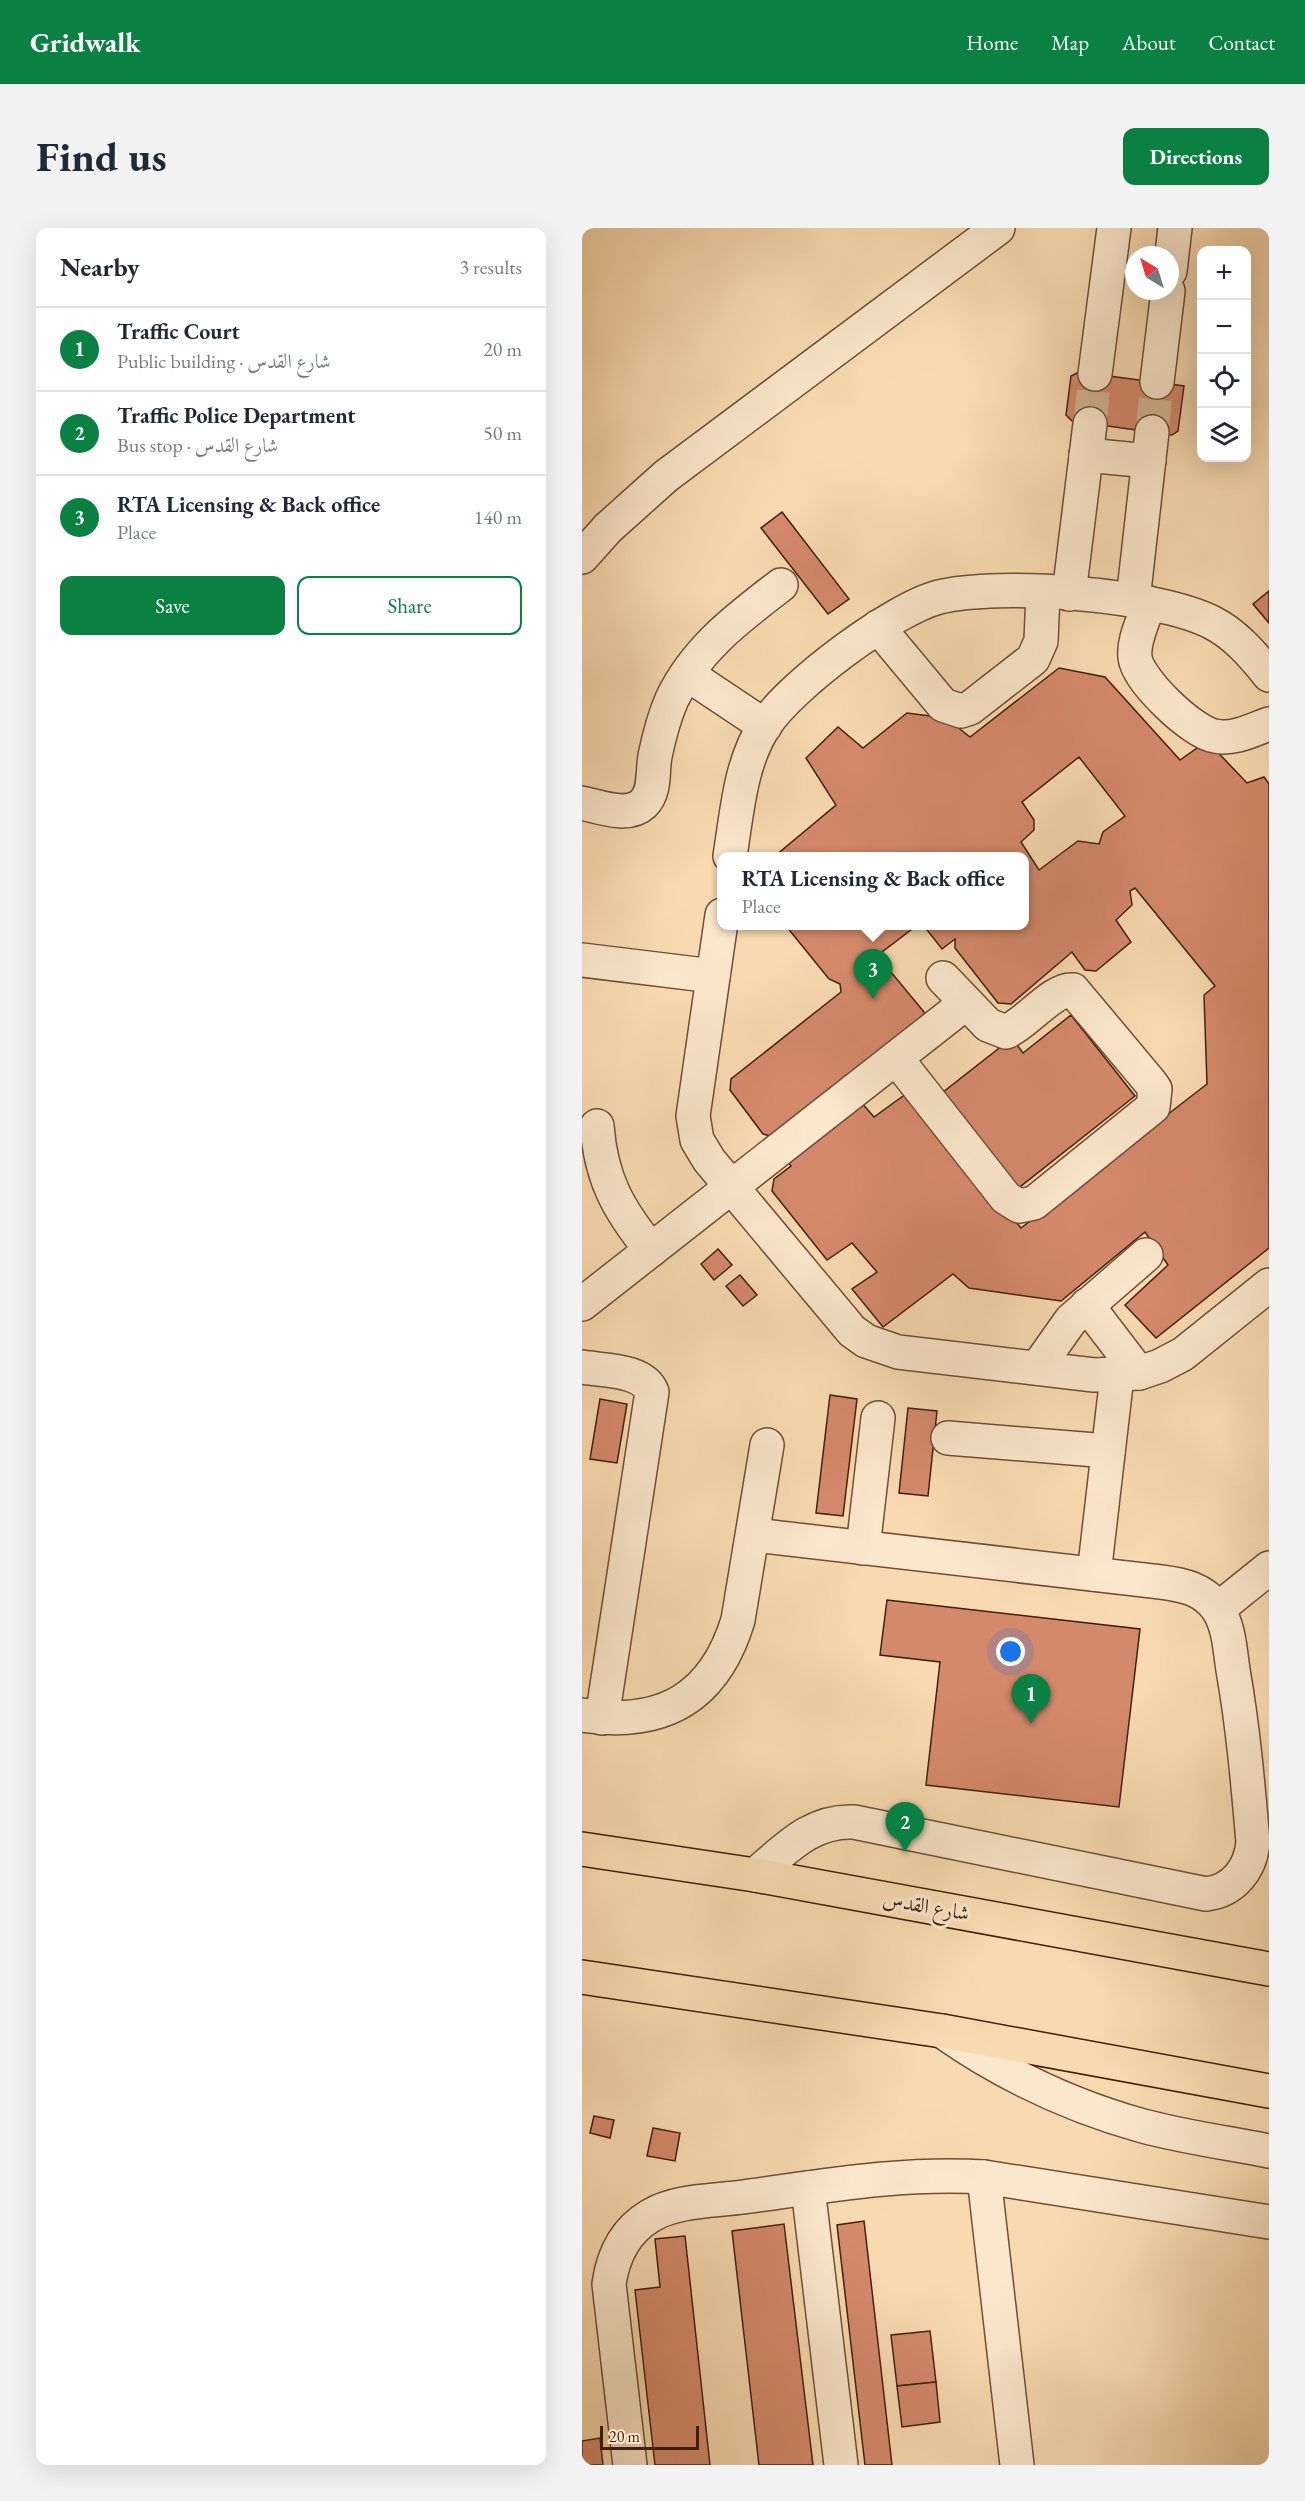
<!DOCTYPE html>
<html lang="en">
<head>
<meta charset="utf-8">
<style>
  body { margin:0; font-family:"EB Garamond",Amiri,serif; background:#f2f2f3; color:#1f2937 }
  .controls { position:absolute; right:18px; top:18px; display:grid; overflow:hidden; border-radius:12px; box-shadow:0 6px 24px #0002 }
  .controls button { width:54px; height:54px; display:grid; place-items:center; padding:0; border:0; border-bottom:2px solid #e0e1e3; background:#fff; color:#1f2937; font:30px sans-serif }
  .compass { position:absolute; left:543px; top:18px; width:54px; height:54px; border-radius:50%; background:#fff; box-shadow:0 6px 24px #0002; rotate:322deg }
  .scale { position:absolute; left:18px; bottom:15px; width:99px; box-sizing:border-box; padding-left:6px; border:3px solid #411f0f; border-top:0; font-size:16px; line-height:21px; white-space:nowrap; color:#411f0f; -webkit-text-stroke:4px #fbe7cc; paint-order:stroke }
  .you { position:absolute; left:429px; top:1424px; width:21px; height:21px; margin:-15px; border:4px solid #fff; border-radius:50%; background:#1a73e8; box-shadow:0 0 0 9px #1a73e833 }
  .badge { display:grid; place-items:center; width:39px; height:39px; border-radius:50%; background:#0b8043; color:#fff; font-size:20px; font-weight:700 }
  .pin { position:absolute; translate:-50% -50px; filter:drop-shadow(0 2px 3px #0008) }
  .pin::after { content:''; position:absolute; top:32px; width:21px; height:18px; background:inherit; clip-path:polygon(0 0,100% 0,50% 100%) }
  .popup { position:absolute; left:135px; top:624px; width:312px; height:78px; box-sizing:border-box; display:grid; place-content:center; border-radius:12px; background:#fff; filter:drop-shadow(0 2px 4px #0005); font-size:20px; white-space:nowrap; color:#747a83 }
  .popup b { font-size:22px; color:#1f2937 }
  .popup::after { content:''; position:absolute; left:50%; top:100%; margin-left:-12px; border:12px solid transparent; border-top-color:#fff }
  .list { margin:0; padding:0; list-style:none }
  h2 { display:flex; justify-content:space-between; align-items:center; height:78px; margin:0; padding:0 24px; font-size:26px }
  h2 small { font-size:20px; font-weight:400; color:#747a83 }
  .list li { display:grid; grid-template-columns:39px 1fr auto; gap:18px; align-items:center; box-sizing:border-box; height:84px; padding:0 24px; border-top:2px solid #e0e1e3 }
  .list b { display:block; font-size:22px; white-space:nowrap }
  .list p { margin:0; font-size:20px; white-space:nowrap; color:#747a83 }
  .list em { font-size:20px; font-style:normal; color:#747a83 }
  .actions { display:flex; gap:12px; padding:18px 24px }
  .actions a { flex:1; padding:14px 0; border:2px solid #0b8043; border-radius:12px; text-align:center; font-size:21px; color:#0b8043 }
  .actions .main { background:#0b8043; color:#fff }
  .icon { flex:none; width:33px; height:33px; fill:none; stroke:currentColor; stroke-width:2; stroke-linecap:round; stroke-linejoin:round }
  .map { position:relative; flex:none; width:687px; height:2237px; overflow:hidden; border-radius:12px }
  header { display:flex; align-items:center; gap:36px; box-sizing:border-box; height:84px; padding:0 30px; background:#0b8043; color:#fff }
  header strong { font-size:28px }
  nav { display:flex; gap:33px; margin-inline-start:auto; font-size:21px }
  .intro { display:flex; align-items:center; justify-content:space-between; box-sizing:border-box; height:144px; padding:0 36px }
  h1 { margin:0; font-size:42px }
  .button { padding:15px 27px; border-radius:12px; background:#0b8043; color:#fff; font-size:21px; font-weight:700 }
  main { display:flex; gap:36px; padding:0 36px }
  aside { flex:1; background:#fff; border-radius:12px; box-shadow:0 6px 24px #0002 }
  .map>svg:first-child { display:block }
  .building { fill:#d5896b; stroke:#411f0f; stroke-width:1.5; fill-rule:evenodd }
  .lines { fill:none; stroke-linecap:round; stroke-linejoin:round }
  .minor-tunnel { stroke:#d4b590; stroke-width:33; stroke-dasharray:33 16; stroke-linecap:butt }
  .minor-casing { stroke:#6f4e37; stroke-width:36 }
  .major-casing { stroke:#411f0f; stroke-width:36 }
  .minor { stroke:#fbe7cc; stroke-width:33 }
  .major { stroke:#f9dab0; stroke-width:33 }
  .labels { text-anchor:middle; stroke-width:6; stroke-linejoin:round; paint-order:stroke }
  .street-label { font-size:21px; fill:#411f0f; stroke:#fbe7cc }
</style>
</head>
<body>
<header>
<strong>Gridwalk</strong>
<nav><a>Home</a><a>Map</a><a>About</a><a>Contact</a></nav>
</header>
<div class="intro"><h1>Find us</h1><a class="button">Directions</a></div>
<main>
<aside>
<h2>Nearby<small>3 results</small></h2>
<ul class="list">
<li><span class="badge">1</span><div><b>Traffic Court</b><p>Public building · شارع القدس</p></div><em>20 m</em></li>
<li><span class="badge">2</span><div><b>Traffic Police Department</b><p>Bus stop · شارع القدس</p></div><em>50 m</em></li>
<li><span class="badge">3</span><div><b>RTA Licensing &amp; Back office</b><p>Place</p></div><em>140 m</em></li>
</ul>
<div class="actions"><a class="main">Save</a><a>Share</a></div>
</aside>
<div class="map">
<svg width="687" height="2237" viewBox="0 0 687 2237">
  <rect width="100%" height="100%" fill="#f9dab0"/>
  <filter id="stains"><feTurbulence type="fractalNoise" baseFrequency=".00333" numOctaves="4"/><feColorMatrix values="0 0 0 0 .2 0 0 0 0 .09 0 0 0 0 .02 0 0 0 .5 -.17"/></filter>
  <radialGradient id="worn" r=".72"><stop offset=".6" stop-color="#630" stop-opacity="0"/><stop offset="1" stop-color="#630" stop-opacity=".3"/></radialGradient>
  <g class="building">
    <polygon points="497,144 602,158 596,203 590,207 490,193 484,187 489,148"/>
    <polygon points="200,284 267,371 246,386 179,300"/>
    <polygon points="687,363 687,395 671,376"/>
    <path d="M477,440L523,449L598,532L625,513L665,555L682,549L687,556V1020L574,1110L543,1077L586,1037L563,1004L479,1073L387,1060L371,1046L301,1099L270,1061L295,1044L270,1015L245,1032L190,963L192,951L209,938L204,931L279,874L292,889L328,863L439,1000L625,856L622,767L633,758L553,660L548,663L550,677L534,692L549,714L514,743L503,742L490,724L429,776L416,775L373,720V711L360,721L342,698H442V628H193L254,577L224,530L256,499L281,520L325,485L364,490L388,509ZM497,529L543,588L521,604L517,616L496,613L457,642L439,614L452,602V592L440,574Z"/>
    <polygon points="204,698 334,698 291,731 304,738 342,784 341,792 192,909 181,906 148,862 149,851 259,764 258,756 247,751"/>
    <polygon points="489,787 553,868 429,966 360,865 430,810 441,825"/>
    <polygon points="136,1021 150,1037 132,1052 119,1036"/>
    <polygon points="158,1047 175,1067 161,1078 144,1058"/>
    <polygon points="248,1167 275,1171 261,1288 234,1285"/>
    <polygon points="18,1171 45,1176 35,1235 8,1231"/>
    <polygon points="326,1180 355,1183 346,1268 317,1265"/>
    <polygon points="305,1372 558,1401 537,1579 344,1557 358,1434 298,1427"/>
    <polygon points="12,1888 32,1892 28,1910 8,1905"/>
    <polygon points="71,1900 98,1905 93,1933 65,1928"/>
    <polygon points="282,1993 310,2237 283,2237 255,1997"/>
    <polygon points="202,1996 231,2237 177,2237 150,2003"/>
    <polygon points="103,2008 128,2237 73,2237 53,2062 78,2059 73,2011"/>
    <polygon points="348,2103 354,2154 315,2158 309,2107"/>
    <polygon points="354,2154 358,2194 320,2199 315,2158"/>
    <polygon points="18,2210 21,2237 0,2237 0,2213"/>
  </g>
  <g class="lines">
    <g class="minor-tunnel">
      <polyline points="508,196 513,146"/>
      <polyline points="570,204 575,154"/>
    </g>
    <g class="minor-casing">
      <g id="minor">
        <polyline points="588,43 593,0"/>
        <polyline points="513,146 532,0"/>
        <polyline points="575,154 586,63"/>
        <polyline points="504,227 567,233"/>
        <polyline points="0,329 26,300 84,248 416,0"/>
        <polyline points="487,366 508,196"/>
        <polyline points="551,372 570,204"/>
        <path d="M567,375C562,392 551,412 553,429C555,452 611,505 633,508C652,512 670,502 687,496"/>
        <polyline points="296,399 361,477 379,483 388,480 451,431 459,413 461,365"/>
        <polyline points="105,446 183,498"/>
        <path d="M0,575C18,579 46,590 61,576C74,564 70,543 73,528C77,509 82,489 90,471C114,421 156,390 199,357"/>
        <path d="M148,628C155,585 158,535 183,497C209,457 311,381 357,369C417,354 576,366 631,395C654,407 671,427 687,447"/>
        <polyline points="140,687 111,888 115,912 127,932 270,1103 284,1113 316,1124 512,1147 557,1145 578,1138 601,1126 687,1057"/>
        <polyline points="0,732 131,748"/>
        <path d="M314,830L424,970L437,978L452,975L571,879L573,861L568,854L491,762C471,760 444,796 424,804L406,797L361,750"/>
        <path d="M15,898C19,951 36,981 69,1022"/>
        <polyline points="0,1076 384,775"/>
        <polyline points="505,1077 557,1145"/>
        <path d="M0,1139C21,1143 61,1141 70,1164L20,1490"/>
        <polyline points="455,1140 489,1092 564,1027"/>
        <polyline points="366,1210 526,1223"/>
        <path d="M172,1307L579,1354C602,1357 621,1361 635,1380C647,1397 648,1422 651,1442C661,1499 666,1556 671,1614C669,1640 652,1663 624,1666L272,1594C229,1592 204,1621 173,1647"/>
        <polyline points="281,1320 296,1190"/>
        <polyline points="512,1346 535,1148"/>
        <polyline points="636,1381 687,1340"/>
        <path d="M0,1487C80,1499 132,1471 156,1392L185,1217"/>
        <path d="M360,1803C421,1846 489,1878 561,1898C602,1909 646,1915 687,1923"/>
        <polyline points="402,1949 435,2237"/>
        <polyline points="226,1960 259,2237"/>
        <path d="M48,2237L27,2056C31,2028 43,2003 68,1988C94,1972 132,1973 161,1969C242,1958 321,1944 402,1949L687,1994"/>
      </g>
    </g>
    <g class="major-casing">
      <g id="major">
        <polyline points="0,1621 173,1647 687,1741"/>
        <polyline points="0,1749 360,1803 687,1863"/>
      </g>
    </g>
    <use href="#minor" class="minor"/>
    <use href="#major" class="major"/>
  </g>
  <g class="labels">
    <g class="street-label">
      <text transform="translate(344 1678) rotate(10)" y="7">شارع القدس</text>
    </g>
  </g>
  <rect width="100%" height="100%" filter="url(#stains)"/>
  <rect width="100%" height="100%" fill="url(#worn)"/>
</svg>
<div class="controls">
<button>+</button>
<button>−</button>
<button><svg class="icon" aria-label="locate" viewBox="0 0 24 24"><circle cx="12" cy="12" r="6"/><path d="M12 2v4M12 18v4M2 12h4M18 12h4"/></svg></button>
<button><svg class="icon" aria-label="layers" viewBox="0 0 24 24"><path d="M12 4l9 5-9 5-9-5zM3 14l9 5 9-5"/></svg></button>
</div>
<svg class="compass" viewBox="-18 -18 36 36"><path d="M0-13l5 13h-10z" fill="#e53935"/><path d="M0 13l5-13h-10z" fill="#747a83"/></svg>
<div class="scale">20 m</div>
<div class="you"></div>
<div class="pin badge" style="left:449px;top:1496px">1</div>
<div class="pin badge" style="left:323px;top:1624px">2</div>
<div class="pin badge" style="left:291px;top:771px">3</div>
<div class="popup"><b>RTA Licensing &amp; Back office</b>Place</div>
</div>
</main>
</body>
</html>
